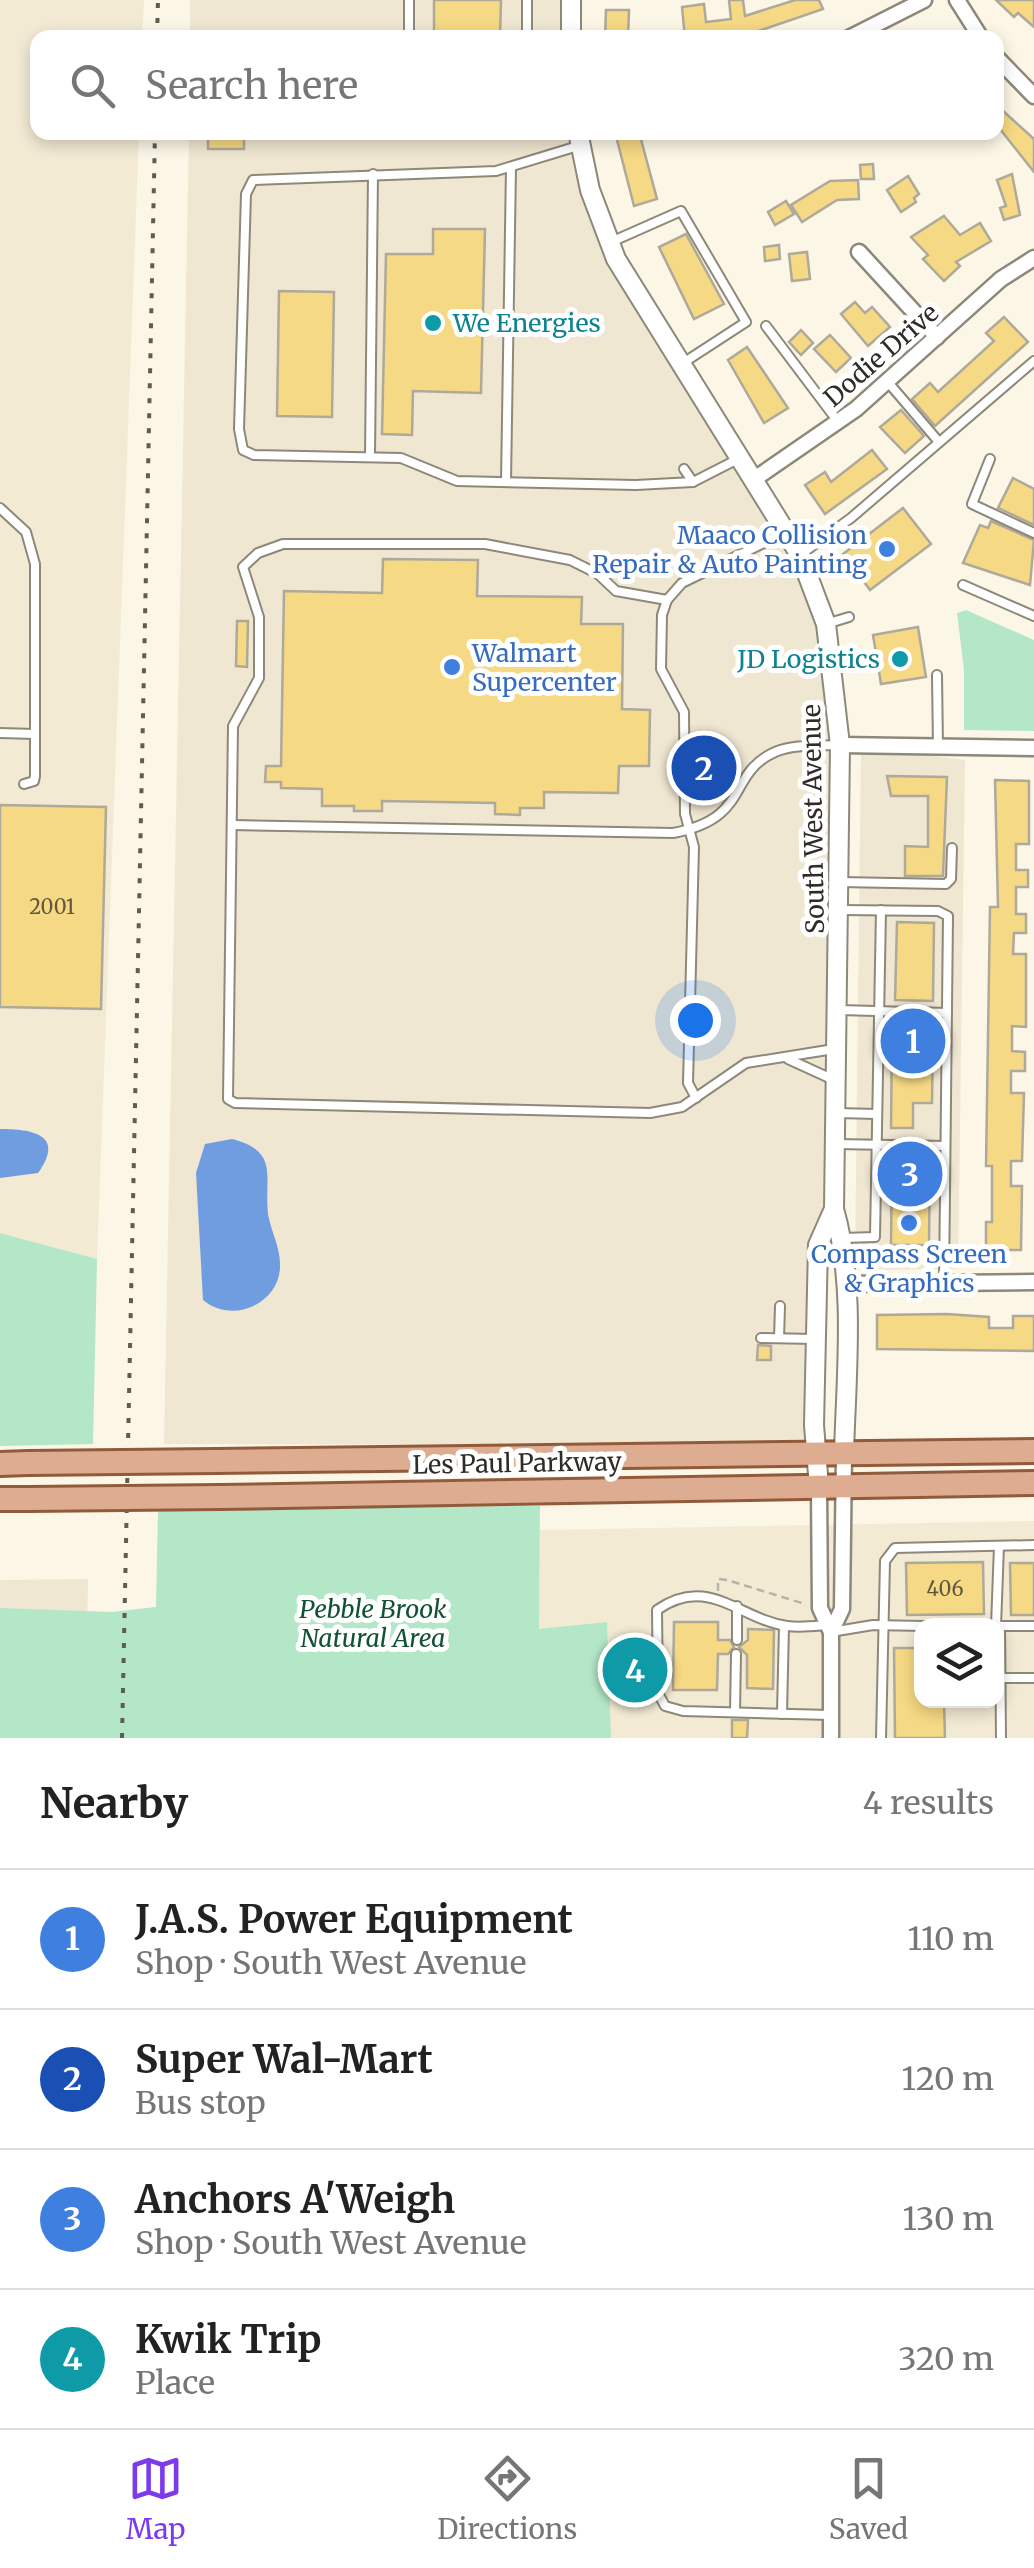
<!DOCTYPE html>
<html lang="en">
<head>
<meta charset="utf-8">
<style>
  body { margin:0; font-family:Merriweather,serif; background:#f6f6f6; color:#222 }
  .controls { position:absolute; right:30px; bottom:30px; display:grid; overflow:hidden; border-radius:20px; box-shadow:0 5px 15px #0003 }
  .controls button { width:90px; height:90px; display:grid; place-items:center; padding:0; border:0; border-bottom:2px solid #e0e0e0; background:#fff; color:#222; font:50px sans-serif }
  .you { position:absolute; left:695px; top:1020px; width:35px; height:35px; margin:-25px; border:8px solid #fff; border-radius:50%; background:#1a73e8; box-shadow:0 0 0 15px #1a73e833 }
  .badge { display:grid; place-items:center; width:65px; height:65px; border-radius:50%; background:#7c3aed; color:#fff; font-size:32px; font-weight:700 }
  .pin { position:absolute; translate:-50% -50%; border:5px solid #fff; box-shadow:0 2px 10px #0006 }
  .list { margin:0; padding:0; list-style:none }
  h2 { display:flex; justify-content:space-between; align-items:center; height:130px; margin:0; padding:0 40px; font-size:42px }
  h2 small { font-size:32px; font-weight:400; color:#767676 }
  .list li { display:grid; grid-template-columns:65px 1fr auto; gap:30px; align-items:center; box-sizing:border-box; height:140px; padding:0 40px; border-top:2px solid #e0e0e0 }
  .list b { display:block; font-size:38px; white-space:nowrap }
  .list p { margin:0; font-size:32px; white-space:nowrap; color:#767676 }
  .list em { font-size:32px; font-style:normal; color:#767676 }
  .icon { flex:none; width:55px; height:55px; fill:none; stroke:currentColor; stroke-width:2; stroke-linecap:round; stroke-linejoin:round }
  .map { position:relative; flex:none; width:1034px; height:1738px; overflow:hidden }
  .search { position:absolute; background:#fff; box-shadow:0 5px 15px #0003; left:30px; right:30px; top:30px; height:110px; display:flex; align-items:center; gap:25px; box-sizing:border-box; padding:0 35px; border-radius:20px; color:#767676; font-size:38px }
  .sheet { height:690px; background:#fff }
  nav { display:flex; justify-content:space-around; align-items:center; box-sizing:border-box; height:140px; border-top:2px solid #e0e0e0; background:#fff; font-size:28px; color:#767676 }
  nav a { display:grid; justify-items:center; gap:5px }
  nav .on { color:#7c3aed }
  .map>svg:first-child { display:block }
  .commercial { fill:#f0e7d2 }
  .built { fill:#f2ead3; fill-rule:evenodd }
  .green { fill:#b4e7c7 }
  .water { fill:#709ddf }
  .building { fill:#f6d984; stroke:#aea99a; stroke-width:2.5 }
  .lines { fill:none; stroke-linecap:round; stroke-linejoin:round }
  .service-casing { stroke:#8d887a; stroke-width:12 }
  .minor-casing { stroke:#8d887a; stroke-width:19 }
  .tertiary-casing { stroke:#8d887a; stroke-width:22 }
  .primary-casing { stroke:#915b3b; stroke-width:28 }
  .path { stroke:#b7b3a6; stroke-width:2.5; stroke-dasharray:8 5; stroke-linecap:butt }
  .service { stroke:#fff; stroke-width:8 }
  .minor { stroke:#fff; stroke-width:14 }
  .tertiary { stroke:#fff; stroke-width:18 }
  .primary { stroke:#ddac91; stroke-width:22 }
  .rail { stroke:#5e5c53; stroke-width:4; stroke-dasharray:5 10; stroke-linecap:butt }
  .primary-bridge-casing { stroke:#915b3b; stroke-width:28; stroke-linecap:butt }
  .primary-bridge { stroke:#ddac91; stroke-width:22 }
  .culture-dot { fill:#0f9aa8; stroke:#fff; stroke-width:4 }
  .shop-dot { fill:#3f7fe0; stroke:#fff; stroke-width:4 }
  .labels { text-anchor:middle; stroke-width:10; stroke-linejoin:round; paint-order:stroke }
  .number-label { font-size:20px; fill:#60573e }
  .culture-label { font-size:25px; fill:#0d838f; stroke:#fff; text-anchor:start }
  .street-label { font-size:25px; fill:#2e2c26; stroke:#fff }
  .shop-label { font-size:25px; fill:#366cbe; stroke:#fff; text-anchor:end }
  .park-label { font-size:25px; font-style:italic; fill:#115233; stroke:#fff }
</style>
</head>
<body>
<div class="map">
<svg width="1034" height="1738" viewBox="0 0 1034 1738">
  <rect width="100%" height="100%" fill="#fbf6e6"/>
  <g class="commercial">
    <polygon points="190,0 571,0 571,37 190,38"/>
    <polygon points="189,133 576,133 601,230 799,556 832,664 832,1209 817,1242 813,1445 164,1444"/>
    <polygon points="861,748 965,760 958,1269 870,1270 855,1262"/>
    <polygon points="88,1579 85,1738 0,1738 0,1580"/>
  </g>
  <g class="built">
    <polygon points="0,0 144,0 142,37 38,38 38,132 139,133 97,1259 0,1233"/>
    <path d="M1034,1521V1738H537L540,1530ZM922,1626H996V1700H922Z"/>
  </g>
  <g class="green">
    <polygon points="966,610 1034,640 1034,731 964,730 964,670 957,613"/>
    <polygon points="0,1233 97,1259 93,1444 0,1446"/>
    <polygon points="540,1506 539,1629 607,1622 611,1738 0,1738 0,1608 112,1612 156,1607 158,1510"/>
  </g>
  <g class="water">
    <path d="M0,1129C31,1129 66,1134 38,1173L0,1178Z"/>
    <path d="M232,1139C280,1151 264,1177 268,1214C271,1232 281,1248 280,1268C278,1305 231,1324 203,1300L196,1173L205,1144Z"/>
  </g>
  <g class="building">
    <polygon points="434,0 501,0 500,38 434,38"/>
    <polygon points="729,0 743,0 745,16 795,0 819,0 823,9 738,38 685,38 682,7 704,4 706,22 731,19"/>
    <polygon points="996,0 1034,0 1034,27 1018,13 1014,17"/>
    <polygon points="606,10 629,10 628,38 605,38"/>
    <polygon points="1002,110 1034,139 1034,172 996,124"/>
    <rect x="208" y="132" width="36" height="17"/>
    <polygon points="615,132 639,132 657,199 634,206"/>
    <polygon points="873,164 874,179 861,179 860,165"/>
    <polygon points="1012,174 1020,215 1004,220 1000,208 1006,206 997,180"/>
    <polygon points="908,176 919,194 914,198 916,202 901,212 887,190"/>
    <polygon points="858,180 859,199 837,200 802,222 791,205 830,181"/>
    <polygon points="786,201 794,214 775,225 768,212"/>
    <polygon points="944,216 960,235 980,223 991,241 956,262 960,266 944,281 923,259 928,255 911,237"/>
    <polygon points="433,229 485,229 481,393 413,391 412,435 382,434 386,254 433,254"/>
    <polygon points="686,234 724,304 694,319 659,247"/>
    <polygon points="779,245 780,259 765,261 764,247"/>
    <polygon points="807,252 810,279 792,281 789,254"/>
    <polygon points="279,291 334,292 332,417 277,416"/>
    <polygon points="855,302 865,313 872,307 890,327 868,346 841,314"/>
    <polygon points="1004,317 1028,342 935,426 912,399 930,383 938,392 994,341 986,333"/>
    <polygon points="801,330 813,343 801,355 789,342"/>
    <polygon points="830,335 851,358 836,372 814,349"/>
    <polygon points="747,347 788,408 764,423 728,360"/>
    <polygon points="901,410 924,436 905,453 880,427"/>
    <polygon points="872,450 887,469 825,514 805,485 825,472 831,482"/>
    <polygon points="1013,478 1034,489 1034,525 998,508"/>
    <polygon points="903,508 931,544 870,590 843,554"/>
    <polygon points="991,521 1034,540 1030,585 963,563 980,525 988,528"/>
    <polygon points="383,559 478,560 477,596 582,597 581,624 623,624 622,709 650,710 649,766 619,766 618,793 544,792 544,808 520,808 520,815 495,814 495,803 382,801 382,811 354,811 354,806 322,806 322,789 281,788 281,782 265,782 266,766 281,766 284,591 382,593"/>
    <polygon points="237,621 248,621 247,667 236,666"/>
    <polygon points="918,627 926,677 881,684 873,635"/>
    <polygon points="887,776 947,777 943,876 905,876 905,846 928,847 928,796 891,796"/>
    <polygon points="995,780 1029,781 1029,844 1016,844 1016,870 1028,870 1028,887 1016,887 1016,914 1026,914 1026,933 1014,933 1013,954 1026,954 1026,1027 1012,1026 1012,1051 1025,1052 1025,1071 1011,1071 1011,1093 1024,1093 1022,1161 1011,1161 1011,1186 1022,1186 1021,1250 986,1250 986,1222 992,1222 992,1166 986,1166 990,907 998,907"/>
    <polygon points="0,805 106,807 101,1009 0,1007"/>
    <polygon points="897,922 934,923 933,1001 895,1000"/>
    <polygon points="892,1027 933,1028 932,1103 913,1103 913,1128 891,1128"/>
    <polygon points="892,1153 930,1153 929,1245 891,1245"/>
    <polygon points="947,1314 989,1317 989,1328 1013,1328 1013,1316 1034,1316 1034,1351 877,1349 877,1315"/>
    <polygon points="758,1345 771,1346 771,1360 757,1360"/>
    <polygon points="983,1562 984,1614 907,1615 906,1563"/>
    <polygon points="1010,1563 1034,1563 1034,1615 1011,1615"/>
    <polygon points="674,1622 718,1622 718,1640 730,1640 734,1647 728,1654 718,1654 717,1690 673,1690"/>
    <polygon points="748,1629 774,1630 773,1689 747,1688 747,1655 739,1647 748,1640"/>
    <polygon points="894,1648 922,1648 922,1700 944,1700 945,1738 895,1738"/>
    <polygon points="626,1652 644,1652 644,1687 625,1687"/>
    <polygon points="732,1720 748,1720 747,1738 732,1738"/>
  </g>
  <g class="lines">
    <g class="service-casing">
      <g id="service">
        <polyline points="409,0 409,38"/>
        <polyline points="527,38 527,0"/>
        <polyline points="578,146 496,171 253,180 246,194 239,429 243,450 254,455 401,458 457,481 636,485 693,482 738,459"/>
        <polyline points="611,242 681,211 746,322 683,363"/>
        <polyline points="766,326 839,423"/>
        <polyline points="887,381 939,442"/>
        <polyline points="370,456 373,174"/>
        <polyline points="990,459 972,504 1034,533"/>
        <polyline points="684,469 693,482"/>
        <polyline points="506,482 511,167"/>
        <polyline points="0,508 26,532 35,564 35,776 34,781 24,784"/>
        <polyline points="800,555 851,518 1034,361"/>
        <polyline points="963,585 1034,616"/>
        <polyline points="667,600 616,591 598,574 570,560 485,544 283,544 258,553 243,567 259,617 259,678 233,726 228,1099 235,1103 650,1113 682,1107 746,1063 834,1049"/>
        <polyline points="826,624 849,617"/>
        <polyline points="937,675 938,748"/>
        <polyline points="0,733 35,734"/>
        <path d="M233,825L673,833C752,818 726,774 775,752C793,744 818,746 838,745"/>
        <polyline points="840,882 946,884 951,879 952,848"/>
        <polyline points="840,910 938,911 948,916 944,1283"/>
        <polyline points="839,1010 947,1013"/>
        <polyline points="788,1059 834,1080"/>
        <polyline points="696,1098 688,1083 694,847 685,814 684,712 661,669 662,615 667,600 682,583 786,532"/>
        <polyline points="837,1113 877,1114"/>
        <polyline points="836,1144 945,1146"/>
        <polyline points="842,1238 875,1237 881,910"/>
        <polyline points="761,1338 816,1339"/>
        <polyline points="779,1338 780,1306"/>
        <path d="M828,1625C815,1626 800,1628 787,1626C739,1619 708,1574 657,1610L658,1693L665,1706L683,1711L831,1715"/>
        <polyline points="996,1626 999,1546"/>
        <polyline points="831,1632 873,1625 923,1626"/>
        <polyline points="737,1640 737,1606"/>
        <polyline points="1000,1678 1034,1678"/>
        <polyline points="735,1712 736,1654"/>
        <polyline points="782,1714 784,1626"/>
        <polyline points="881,1738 885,1561 895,1548 1034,1545"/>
        <polyline points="1001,1738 1000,1626 1034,1626"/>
      </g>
    </g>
    <g class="minor-casing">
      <g id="minor">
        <polyline points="957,0 981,38"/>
        <polyline points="849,38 924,0"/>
        <polyline points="996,57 1034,96"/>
        <polyline points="859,252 937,337"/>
        <polyline points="753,480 856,409 1001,279 1034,258"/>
        <polyline points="840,745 1034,748"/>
        <polyline points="846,1284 1034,1282"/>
        <polyline points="819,1487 820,1608 831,1632 831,1738"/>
        <polyline points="831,1632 842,1609 844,1454"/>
      </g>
    </g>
    <g class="tertiary-casing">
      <g id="tertiary">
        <polyline points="571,0 571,38"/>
        <path d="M578,132L590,190L616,259L800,555L826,624L840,745L834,1209C856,1286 846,1375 844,1454"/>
        <polyline points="819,1487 814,1425 818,1245 834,1209"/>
      </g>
    </g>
    <g class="primary-casing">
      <g id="primary">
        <polyline points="216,1461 1034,1451"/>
        <polyline points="0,1464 28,1463"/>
        <polyline points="220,1497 1034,1483"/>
        <polyline points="0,1499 29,1499"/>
      </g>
    </g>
    <polyline class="path" points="718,1591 718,1579 727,1580 805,1604"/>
    <use href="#service" class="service"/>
    <use href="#minor" class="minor"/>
    <use href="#tertiary" class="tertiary"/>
    <use href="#primary" class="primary"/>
    <g class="rail">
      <polyline points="157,38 158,0"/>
      <polyline points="122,1738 155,132"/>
    </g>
    <g class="primary-bridge-casing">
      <g id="primary-bridge">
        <polyline points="28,1463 216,1461"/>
        <polyline points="29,1499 220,1497"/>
      </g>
    </g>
    <use href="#primary-bridge" class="primary-bridge"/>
  </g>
  <g class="culture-dot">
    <circle cx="433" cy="323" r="10"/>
    <circle cx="900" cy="659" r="10"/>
  </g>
  <g class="shop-dot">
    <circle cx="887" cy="549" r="10"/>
    <circle cx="452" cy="667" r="10"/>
    <circle cx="909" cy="1223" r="10"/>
  </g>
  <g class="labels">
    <g class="number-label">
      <text x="52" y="914">2001</text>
      <text x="945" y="1596">406</text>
    </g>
    <g class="culture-label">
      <text x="453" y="332">We Energies</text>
      <text x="880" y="668" text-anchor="end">JD Logistics</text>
    </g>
    <g class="street-label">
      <text transform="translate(881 355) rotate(-41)" y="9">Dodie Drive</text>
      <text transform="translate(813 819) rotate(-91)" y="9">South West Avenue</text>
      <text transform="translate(517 1463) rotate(-1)" y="9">Les Paul Parkway</text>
    </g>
    <g class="shop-label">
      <text x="867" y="544">Maaco Collision<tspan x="867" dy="29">Repair &amp; Auto Painting</tspan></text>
      <text x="472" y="662" text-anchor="start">Walmart<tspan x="472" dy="29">Supercenter</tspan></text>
      <text x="909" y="1263" text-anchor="middle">Compass Screen<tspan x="909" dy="29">&amp; Graphics</tspan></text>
    </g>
    <g class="park-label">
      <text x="373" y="1618">Pebble Brook<tspan x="373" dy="29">Natural Area</tspan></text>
    </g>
  </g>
</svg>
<div class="controls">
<button><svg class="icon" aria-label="layers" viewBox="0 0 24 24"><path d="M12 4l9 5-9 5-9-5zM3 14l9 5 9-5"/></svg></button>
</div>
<div class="you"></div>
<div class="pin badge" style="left:913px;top:1041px;background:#3f7fe0">1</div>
<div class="pin badge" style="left:704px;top:768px;background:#1a4fb4">2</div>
<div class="pin badge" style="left:910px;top:1174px;background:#3f7fe0">3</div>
<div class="pin badge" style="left:635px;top:1670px;background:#0f9aa8">4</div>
<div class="search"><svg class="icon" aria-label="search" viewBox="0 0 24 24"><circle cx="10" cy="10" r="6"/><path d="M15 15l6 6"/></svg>Search here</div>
</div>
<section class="sheet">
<h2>Nearby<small>4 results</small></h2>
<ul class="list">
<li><span class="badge" style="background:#3f7fe0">1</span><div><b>J.A.S. Power Equipment</b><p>Shop · South West Avenue</p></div><em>110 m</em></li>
<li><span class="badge" style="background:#1a4fb4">2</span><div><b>Super Wal-Mart</b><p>Bus stop</p></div><em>120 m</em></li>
<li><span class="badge" style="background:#3f7fe0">3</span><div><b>Anchors A'Weigh</b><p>Shop · South West Avenue</p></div><em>130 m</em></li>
<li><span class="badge" style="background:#0f9aa8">4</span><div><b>Kwik Trip</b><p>Place</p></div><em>320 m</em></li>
</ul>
</section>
<nav>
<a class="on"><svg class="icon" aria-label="map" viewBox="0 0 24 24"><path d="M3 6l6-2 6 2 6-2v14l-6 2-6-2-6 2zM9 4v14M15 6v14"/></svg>Map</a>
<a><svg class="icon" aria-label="directions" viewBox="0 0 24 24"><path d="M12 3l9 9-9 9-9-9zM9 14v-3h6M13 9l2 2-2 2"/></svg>Directions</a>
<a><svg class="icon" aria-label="saved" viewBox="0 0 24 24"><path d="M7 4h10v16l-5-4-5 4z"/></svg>Saved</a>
</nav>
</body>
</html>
